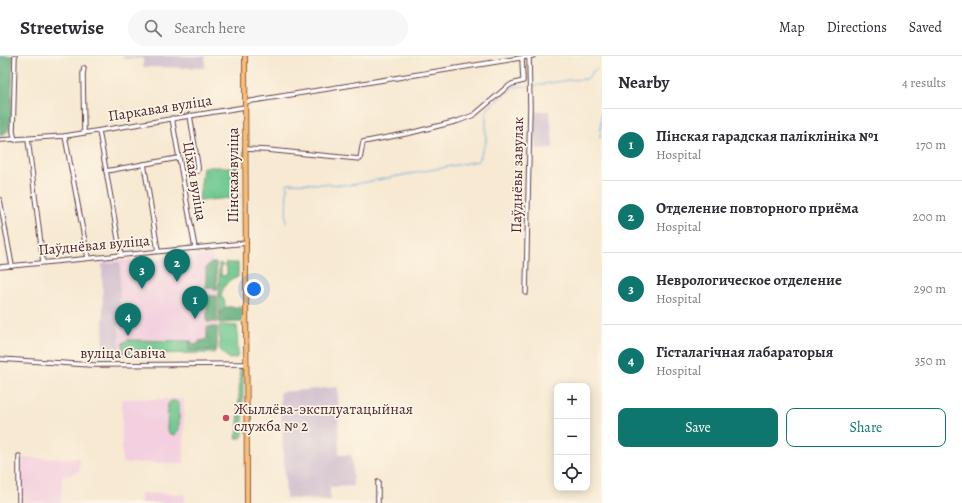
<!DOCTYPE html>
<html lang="en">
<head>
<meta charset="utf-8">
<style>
  body { margin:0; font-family:Alegreya,serif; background:#f7f7f7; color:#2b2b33 }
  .controls { position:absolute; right:12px; bottom:12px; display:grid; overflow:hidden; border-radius:8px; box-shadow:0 2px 10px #0003 }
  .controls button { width:36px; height:36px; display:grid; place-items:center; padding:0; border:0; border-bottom:1px solid #e1e1e2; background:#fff; color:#2b2b33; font:20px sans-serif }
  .you { position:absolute; left:254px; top:233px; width:14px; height:14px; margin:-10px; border:3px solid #fff; border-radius:50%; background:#1a73e8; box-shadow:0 0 0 6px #1a73e833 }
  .badge { display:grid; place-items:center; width:26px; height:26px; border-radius:50%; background:#0f766e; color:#fff; font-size:13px; font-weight:700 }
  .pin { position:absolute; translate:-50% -33px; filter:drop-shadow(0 1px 2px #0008) }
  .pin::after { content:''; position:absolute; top:21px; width:14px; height:12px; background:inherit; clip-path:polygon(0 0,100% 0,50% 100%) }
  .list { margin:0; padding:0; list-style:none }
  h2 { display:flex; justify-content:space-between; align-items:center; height:52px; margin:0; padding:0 16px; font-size:17px }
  h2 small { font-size:13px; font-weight:400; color:#7c7c81 }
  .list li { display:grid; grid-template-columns:26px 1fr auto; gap:12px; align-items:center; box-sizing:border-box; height:72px; padding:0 16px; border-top:1px solid #e1e1e2 }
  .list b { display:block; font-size:15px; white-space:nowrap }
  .list p { margin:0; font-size:13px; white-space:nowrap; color:#7c7c81 }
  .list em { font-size:13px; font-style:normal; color:#7c7c81 }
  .actions { display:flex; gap:8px; padding:12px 16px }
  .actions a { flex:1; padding:9px 0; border:1px solid #0f766e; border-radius:8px; text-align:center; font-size:14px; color:#0f766e }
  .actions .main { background:#0f766e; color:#fff }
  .icon { flex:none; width:22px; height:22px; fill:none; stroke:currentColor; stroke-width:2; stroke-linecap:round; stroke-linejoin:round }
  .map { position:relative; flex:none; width:602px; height:447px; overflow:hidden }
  header { display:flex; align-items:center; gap:24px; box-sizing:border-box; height:56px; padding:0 20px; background:#fff; border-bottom:1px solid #e1e1e2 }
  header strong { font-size:19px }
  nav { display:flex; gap:22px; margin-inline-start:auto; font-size:14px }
  .search { width:280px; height:36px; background:#f7f7f7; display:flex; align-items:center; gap:10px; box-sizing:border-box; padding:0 14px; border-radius:22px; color:#7c7c81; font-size:15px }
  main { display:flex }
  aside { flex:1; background:#fff }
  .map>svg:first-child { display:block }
  .built { fill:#f3cfdf }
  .industrial { fill:#cfbdce }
  .green { fill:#6dc88f; stroke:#5c745d }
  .forest { fill:#5aac7a; stroke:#526652 }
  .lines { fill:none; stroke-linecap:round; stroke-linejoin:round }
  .stream { stroke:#64a8d9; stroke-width:1 }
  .minor-casing { stroke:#643d44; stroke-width:5.5 }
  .major-casing { stroke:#643d44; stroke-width:6 }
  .minor { stroke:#fff; stroke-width:3.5 }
  .major { stroke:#fcbd6f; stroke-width:4.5 }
  .poi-dot { fill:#d1495b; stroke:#fcf5e5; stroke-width:1.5 }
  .labels { text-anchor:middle; stroke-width:3.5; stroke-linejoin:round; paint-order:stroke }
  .street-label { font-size:15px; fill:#4a1f2b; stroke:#fcf5e5 }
  .poi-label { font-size:15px; fill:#4a1f2b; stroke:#fcf5e5; text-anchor:start }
</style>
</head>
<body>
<header>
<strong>Streetwise</strong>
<div class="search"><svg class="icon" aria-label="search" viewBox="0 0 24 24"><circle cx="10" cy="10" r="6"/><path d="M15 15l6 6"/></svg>Search here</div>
<nav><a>Map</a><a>Directions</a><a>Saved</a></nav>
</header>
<main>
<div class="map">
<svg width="602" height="447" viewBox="0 0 602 447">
  <rect width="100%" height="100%" fill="#fcf5e5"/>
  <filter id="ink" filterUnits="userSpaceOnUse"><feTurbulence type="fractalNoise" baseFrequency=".025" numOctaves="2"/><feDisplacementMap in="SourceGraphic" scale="8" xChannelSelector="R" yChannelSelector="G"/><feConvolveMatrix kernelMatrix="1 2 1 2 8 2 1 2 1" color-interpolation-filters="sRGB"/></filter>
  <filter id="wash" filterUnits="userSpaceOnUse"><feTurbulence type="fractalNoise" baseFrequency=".012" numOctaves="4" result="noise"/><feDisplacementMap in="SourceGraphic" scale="16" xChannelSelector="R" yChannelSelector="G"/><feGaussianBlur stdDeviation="0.9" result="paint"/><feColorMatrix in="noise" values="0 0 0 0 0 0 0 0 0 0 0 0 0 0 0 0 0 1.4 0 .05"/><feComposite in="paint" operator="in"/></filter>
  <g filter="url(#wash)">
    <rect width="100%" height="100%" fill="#f7e9d2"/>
    <g class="built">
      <polygon points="211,198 212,206 217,206 218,293 217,295 120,295 120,268 122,260 104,261 103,206"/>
      <rect x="122" y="343" width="62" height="64"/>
      <polygon points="23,402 79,402 80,414 69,420 62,420 61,447 21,447 21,403"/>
      <polygon points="141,437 185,438 185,447 141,447"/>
    </g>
    <g class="industrial">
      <polygon points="123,0 205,0 205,12 143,11 143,2 123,3"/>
      <polygon points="534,55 550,55 553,92 535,93"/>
      <polygon points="120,206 120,259 105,260 103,258 102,208"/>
      <polygon points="121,259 121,266 119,268 120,295 104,295 103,261"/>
      <polygon points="338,331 339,399 352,399 353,430 330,431 330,445 286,442 280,336"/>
    </g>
    <g class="green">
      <polygon points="203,111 238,111 239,141 199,145"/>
      <path d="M219,207L222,208V210H221V220L227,219V210H224L226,207H238V221C229,221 222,232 221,240L224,244L225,250L219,259Z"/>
      <polygon points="220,269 237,270 238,300 236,302 229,303 220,294 219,270"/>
      <polygon points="128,284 189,285 189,294 215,294 217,293 214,297 123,298 123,287"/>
      <polygon points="240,310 243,313 243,380 241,382 236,382 238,375"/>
      <polygon points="171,345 176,345 179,348 179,375 175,379 170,378 167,374 168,348"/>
    </g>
    <g class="forest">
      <polygon points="0,0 13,0 11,64 8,75 0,80"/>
      <polygon points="211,207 216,207 217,233 206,232 206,211"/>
      <rect x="207" y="240" width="10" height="26"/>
      <polygon points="239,249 242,252 242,266 219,267 219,260 226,251 239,251"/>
      <polygon points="207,271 217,271 217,293 216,294 189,294 189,285 192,285 192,288 199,288 199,285 205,284 207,282"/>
    </g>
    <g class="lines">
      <g class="stream">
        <polyline points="533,30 568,24 587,23 593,15 597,13"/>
        <polyline points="600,82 602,44"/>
        <polyline points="286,167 287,130 288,127 350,129 478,105 486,86 486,54 513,31 527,30"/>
      </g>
    </g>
  </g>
  <g filter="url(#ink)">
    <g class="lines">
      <g class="minor-casing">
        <g id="minor">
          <polyline points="245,46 533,0"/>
          <polyline points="172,62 195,192"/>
          <polyline points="99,75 121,199"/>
          <polyline points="84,77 83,18 84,12"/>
          <polyline points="65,80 88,202"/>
          <polyline points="28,83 43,206"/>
          <polyline points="0,84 65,80 245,51"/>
          <polyline points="15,84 13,76 15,0"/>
          <polyline points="245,93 267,94 360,103 363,86 410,77 458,65 474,59 507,31 512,28 523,25 522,2"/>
          <polyline points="144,108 158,195"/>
          <polyline points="106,115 178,102"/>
          <polyline points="182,117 198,115 198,110 190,59"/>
          <polyline points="0,144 12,210"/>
          <polyline points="0,211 246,187"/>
          <polyline points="526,237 530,51 529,1"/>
          <polyline points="0,303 91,309 246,308"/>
          <polyline points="19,400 19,447"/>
          <polyline points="378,426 378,447"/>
        </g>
      </g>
      <g class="major-casing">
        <polyline id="major" points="245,0 247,447"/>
      </g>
      <use href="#minor" class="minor"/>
      <use href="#major" class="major"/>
    </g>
  </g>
  <circle class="poi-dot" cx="226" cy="362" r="4"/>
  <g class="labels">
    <g class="street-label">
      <text transform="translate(160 52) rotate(-9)" y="5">Паркавая вуліца</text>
      <text transform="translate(233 119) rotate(-90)" y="5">Пінская вуліца</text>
      <text transform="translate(517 119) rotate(-89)" y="5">Паўднёвы завулак</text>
      <text transform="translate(195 125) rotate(80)" y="5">Ціхая вуліца</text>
      <text transform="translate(94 189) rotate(-5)" y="5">Паўднёвая вуліца</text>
      <text x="123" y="302">вуліца Савіча</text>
    </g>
    <g class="poi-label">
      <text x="234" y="358">Жыллёва-эксплуатацыйная<tspan x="234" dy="17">служба № 2</tspan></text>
    </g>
  </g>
</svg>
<div class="controls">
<button>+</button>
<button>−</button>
<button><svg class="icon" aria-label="locate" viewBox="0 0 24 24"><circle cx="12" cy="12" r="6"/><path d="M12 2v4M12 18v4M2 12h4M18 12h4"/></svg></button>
</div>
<div class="you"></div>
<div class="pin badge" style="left:195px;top:263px">1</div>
<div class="pin badge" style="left:177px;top:226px">2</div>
<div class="pin badge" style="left:142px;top:233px">3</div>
<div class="pin badge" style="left:128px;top:280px">4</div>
</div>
<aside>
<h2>Nearby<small>4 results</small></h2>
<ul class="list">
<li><span class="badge">1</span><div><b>Пінская гарадская паліклініка №1</b><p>Hospital</p></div><em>170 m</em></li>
<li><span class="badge">2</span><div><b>Отделение повторного приёма</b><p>Hospital</p></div><em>200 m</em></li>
<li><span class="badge">3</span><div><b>Неврологическое отделение</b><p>Hospital</p></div><em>290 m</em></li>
<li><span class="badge">4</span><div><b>Гісталагічная лабараторыя</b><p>Hospital</p></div><em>350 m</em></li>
</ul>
<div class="actions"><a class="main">Save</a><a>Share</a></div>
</aside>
</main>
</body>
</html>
